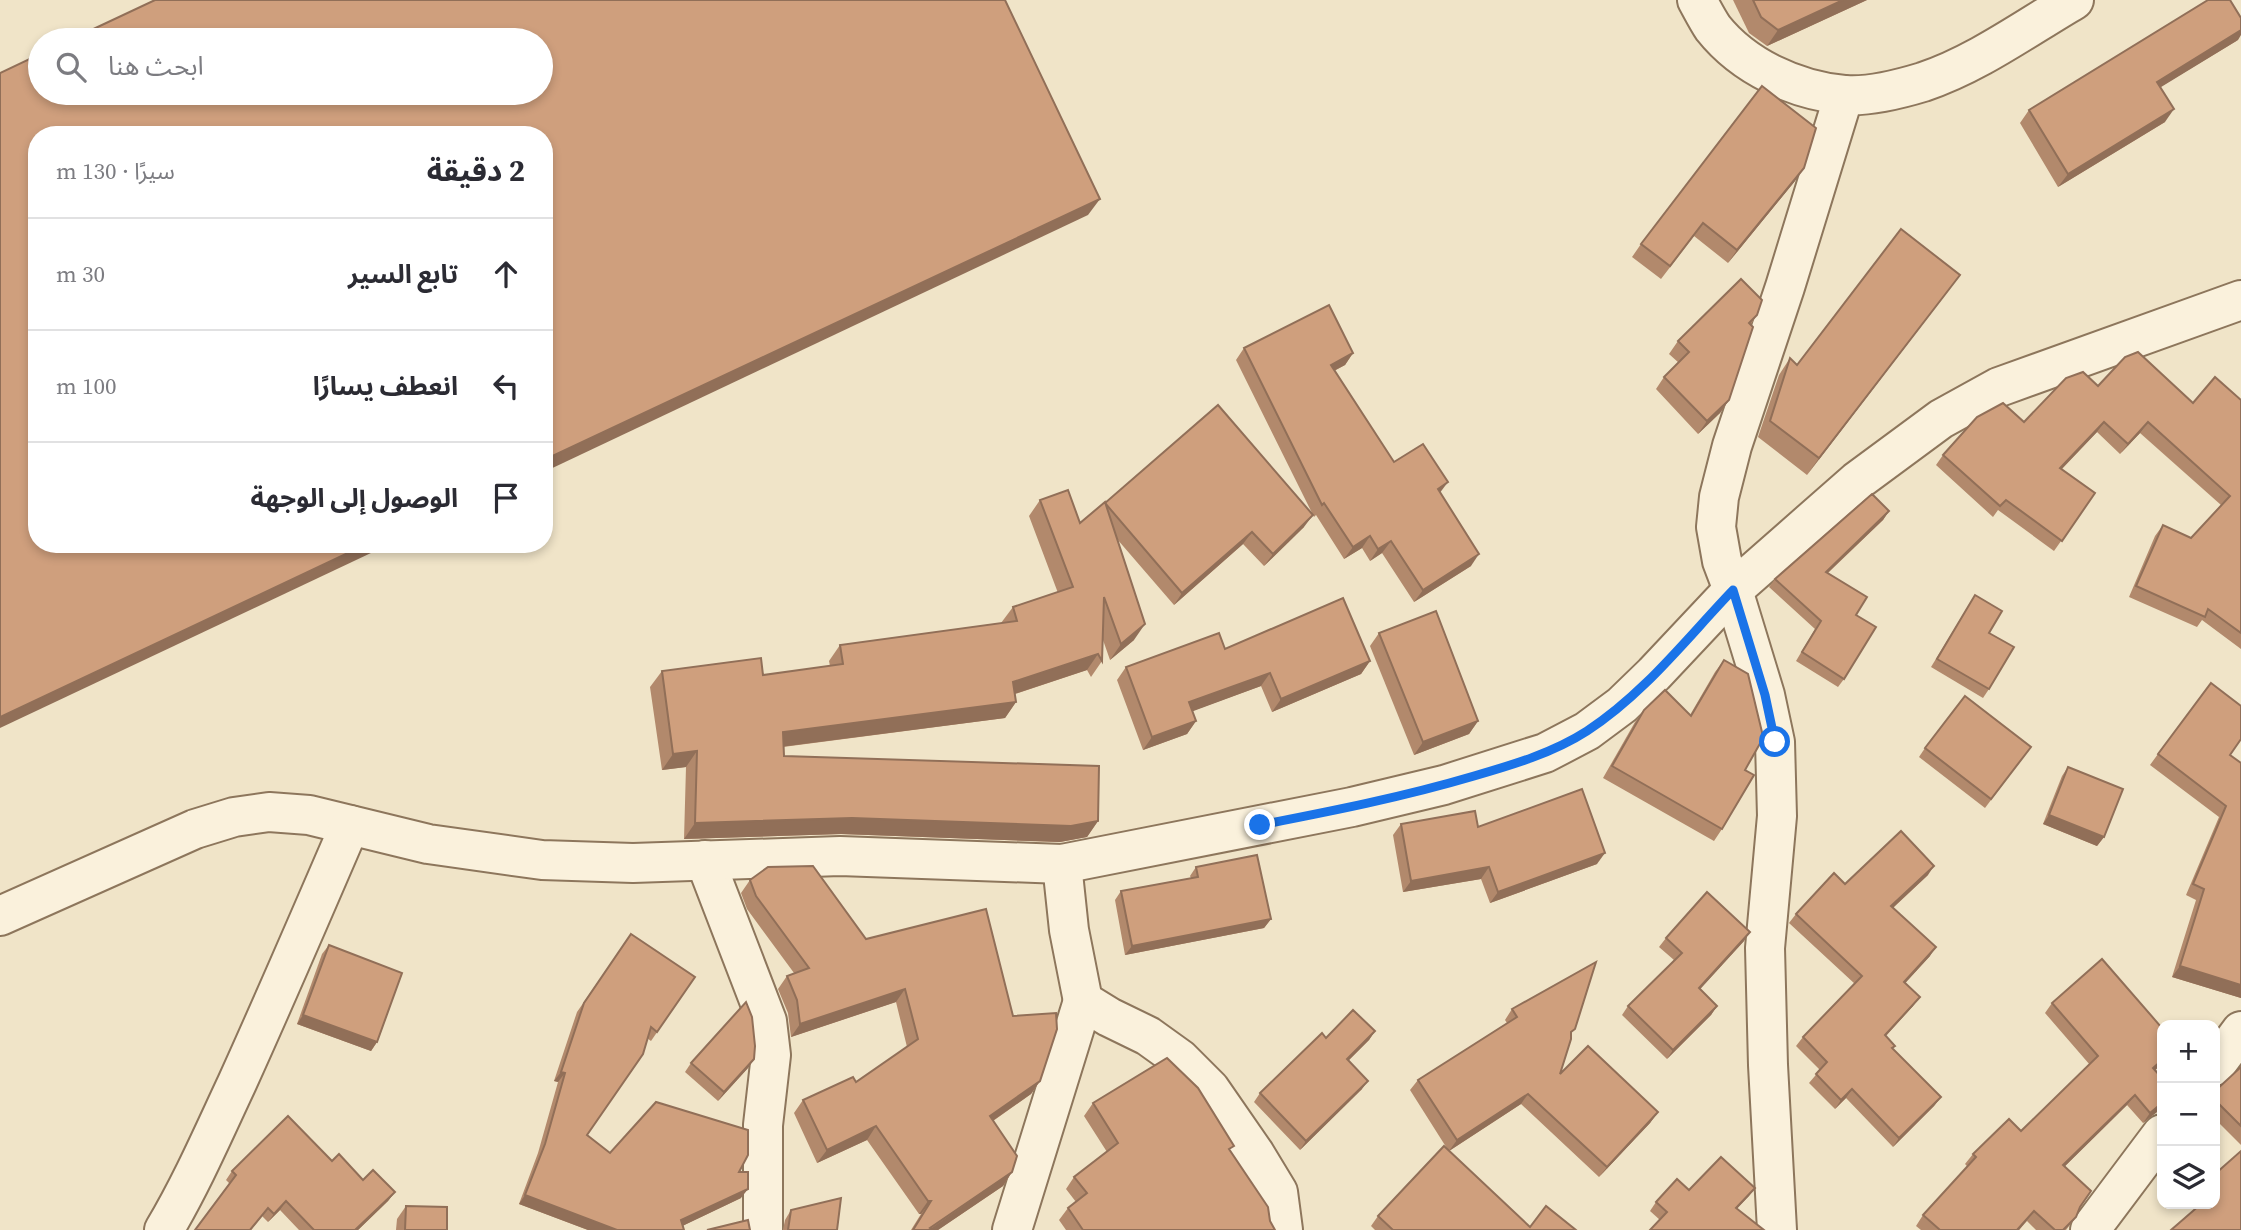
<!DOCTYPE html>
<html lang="ar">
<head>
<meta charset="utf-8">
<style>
  body { margin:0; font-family:"Source Serif 4","Noto Sans Arabic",serif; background:#f2f2f3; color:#2b2b33; direction:rtl }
  .controls { position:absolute; right:21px; bottom:21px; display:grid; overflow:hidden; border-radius:14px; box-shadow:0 4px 10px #0003 }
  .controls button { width:63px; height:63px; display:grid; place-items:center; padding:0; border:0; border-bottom:2px solid #e1e1e2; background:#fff; color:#2b2b33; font:35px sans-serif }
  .stop { position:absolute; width:21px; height:21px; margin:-16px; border:5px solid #1a73e8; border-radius:50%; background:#fff }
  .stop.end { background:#1a73e8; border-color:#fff; box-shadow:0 2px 7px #0008 }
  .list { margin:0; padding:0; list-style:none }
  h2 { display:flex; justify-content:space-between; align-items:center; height:91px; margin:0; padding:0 28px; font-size:30px }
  h2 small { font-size:23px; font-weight:400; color:#7c7c81 }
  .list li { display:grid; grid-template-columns:46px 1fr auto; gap:21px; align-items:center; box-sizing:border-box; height:112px; padding:0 28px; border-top:2px solid #e1e1e2 }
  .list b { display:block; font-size:26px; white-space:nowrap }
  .list em { font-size:23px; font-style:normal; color:#7c7c81 }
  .icon { flex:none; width:38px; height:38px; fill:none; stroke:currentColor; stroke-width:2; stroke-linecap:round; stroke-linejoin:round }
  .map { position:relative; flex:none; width:2241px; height:1230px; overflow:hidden; direction:ltr }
  .search { position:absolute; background:#fff; box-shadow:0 4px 10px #0003; left:28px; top:28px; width:525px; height:77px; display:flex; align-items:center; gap:18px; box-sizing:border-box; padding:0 24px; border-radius:38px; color:#7c7c81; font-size:26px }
  .panel { position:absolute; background:#fff; box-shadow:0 4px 10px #0003; left:28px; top:126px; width:525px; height:427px; border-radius:28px; direction:rtl }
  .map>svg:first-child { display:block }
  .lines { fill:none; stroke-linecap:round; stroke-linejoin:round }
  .minor-casing { stroke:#8d765c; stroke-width:42 }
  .minor { stroke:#faf1dc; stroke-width:38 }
  .wall { fill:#b2896c }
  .shaded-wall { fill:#916f58 }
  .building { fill:#cf9f7d; stroke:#916f58; stroke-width:2 }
  .route { stroke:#1a73e8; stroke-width:9 }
</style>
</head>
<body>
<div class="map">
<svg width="2241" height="1230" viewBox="0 0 2241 1230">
  <rect width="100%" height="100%" fill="#f0e4c8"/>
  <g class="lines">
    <g class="minor-casing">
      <g id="minor">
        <path d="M1697,0C1702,9 1707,19 1713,28C1744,67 1795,90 1844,95C1868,97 1900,89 1923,82C1977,64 2026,28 2074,0"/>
        <polyline points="705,860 767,1021 771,1055 763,1125 763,1230"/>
        <polyline points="1062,864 1069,930 1083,1001 1109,1017 1148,1036 1180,1059 1210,1089 1255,1154 1278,1192 1283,1230"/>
        <polyline points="0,916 195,829 234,817 269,812 309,815 428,844 542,860 633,863 840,856 1062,864 1352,807 1444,785 1545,753 1587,731 1622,705 1654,674 1733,590 1857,481 1941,419 1999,387 2241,300"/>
        <polyline points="2215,1066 2241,1031"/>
        <path d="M164,1230C192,1183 214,1132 237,1083C276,997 313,911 350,825"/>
        <polyline points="1012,1230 1083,1001"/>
        <polyline points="1777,1230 1768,1065 1765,948 1777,816 1775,742 1765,695 1733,590 1722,561 1716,527 1719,497 1732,446 1785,287 1844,95"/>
        <polyline points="2090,1230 2162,1134"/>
      </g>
    </g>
    <use href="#minor" class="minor"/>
  </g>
  <g class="wall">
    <polygon points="1733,0 1867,0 1767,46 1749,33"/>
    <polygon points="2238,40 2160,87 2165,122 2058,187 2020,123 2029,110"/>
    <polygon points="1795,181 1728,263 1694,236 1661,279 1632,257 1641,244"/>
    <polygon points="1960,275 1807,475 1758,437 1779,375 1790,358 1797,365"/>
    <polygon points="1757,315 1751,324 1729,400 1720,413 1698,434 1656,389 1664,377 1679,363 1669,354 1678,341"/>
    <polygon points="1244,348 1353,353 1345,365 1334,371 1394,462 1440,493 1471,566 1414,602 1382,553 1370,561 1362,548 1344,559 1316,515 1314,517 1236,360"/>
    <polygon points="2098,386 2193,403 2241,400 2241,649 2202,620 2197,627 2129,597 2155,536 2163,525 2191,538 2221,505 2140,433 2120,454 2097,432 2061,470 2095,493 2054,551 1998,510 1993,517 1936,465 1943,455 2024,422"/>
    <polygon points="1040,500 1080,523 1105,503 1304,527 1264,566 1243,544 1174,605 1117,539 1134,640 1110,660 1103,640 1102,661 1091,677 1087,670 1015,694 1016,702 1005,718 783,747 784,756 1098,821 1087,837 1060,842 841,834 684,839 686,767 662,770 650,687 662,671 763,675 830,666 829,661 840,645 1001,623 1013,607 1058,593 1029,516"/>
    <polygon points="1889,511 1883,520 1828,573 1856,615 1844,679 1838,687 1796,661 1815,629 1769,587 1775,579"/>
    <polygon points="1975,595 1989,633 1989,689 1983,698 1931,667"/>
    <polygon points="1379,633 1478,721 1469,734 1414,755 1370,646"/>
    <polygon points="1225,649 1370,661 1361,674 1272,712 1261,686 1192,711 1196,721 1187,734 1143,750 1117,680 1126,667"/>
    <polygon points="1724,660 1745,770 1722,829 1714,841 1603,778 1635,722 1644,710 1690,715 1715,672"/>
    <polygon points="2031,747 1985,808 1919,757 1925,748"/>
    <polygon points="2158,754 2230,755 2241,763 2241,998 2172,977 2196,900 2186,895 2219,817 2150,765"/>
    <polygon points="2068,767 2104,837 2097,846 2043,824 2062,776"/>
    <polygon points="1401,824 1478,827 1597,864 1490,903 1481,879 1403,892 1393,835"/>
    <polygon points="1196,867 1271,919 1264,928 1125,955 1115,900 1121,891 1191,878 1190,876"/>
    <polygon points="1928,875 1893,908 1930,956 1905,983 1913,1006 1886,1036 1893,1049 1941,1097 1934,1106 1893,1147 1846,1098 1835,1109 1809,1083 1820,1070 1796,1046 1803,1037 1855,984 1789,923 1796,914 1845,884"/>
    <polygon points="750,880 1013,1016 1040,1081 1031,1094 993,1121 1012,1172 1003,1186 938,1230 911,1230 921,1214 919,1214 867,1140 817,1163 794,1113 803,1100 856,1082 907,1047 896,1002 791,1037 788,1013 778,989 787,976 794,973 747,909 741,893"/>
    <polygon points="631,934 695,977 651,1041 647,1038 587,1135 610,1153 739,1172 741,1198 682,1226 684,1230 588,1230 519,1204 538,1153 558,1082 554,1081 577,1012"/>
    <polygon points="1666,938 1744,941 1700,989 1717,1006 1711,1015 1667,1059 1622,1015 1628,1006 1674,960 1659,947"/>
    <polygon points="329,945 377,1042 371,1051 297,1024 322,954"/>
    <polygon points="2052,1003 2162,1064 2155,1070 2162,1108 2143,1123 2127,1105 2064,1167 2079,1208 2076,1217 2066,1230 2036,1230 2027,1221 2019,1230 1921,1230 1916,1226 1923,1215 1968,1167 1965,1164 1973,1154 2021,1131 2090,1065 2045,1013"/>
    <polygon points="1512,1009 1571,1033 1560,1074 1658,1112 1650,1123 1599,1177 1521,1104 1449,1151 1530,1227 1576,1230 1375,1230 1371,1226 1378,1216 1448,1150 1410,1090 1418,1080 1507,1023 1505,1020"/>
    <polygon points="1375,1031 1369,1040 1348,1061 1362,1089 1300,1150 1254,1102 1260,1093 1326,1038"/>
    <polygon points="754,1059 748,1068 718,1101 685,1072 691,1063"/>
    <polygon points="2241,1067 2241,1145 2215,1119 2215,1091"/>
    <polygon points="1093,1103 1230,1152 1275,1230 1066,1230 1059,1220 1068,1208 1076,1202 1066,1189 1074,1177 1107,1152 1084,1116"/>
    <polygon points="332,1161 363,1180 395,1192 388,1201 358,1230 299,1230 280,1210 268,1222 262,1216 251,1230 195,1230 230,1184 226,1180 232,1171"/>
    <polygon points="1689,1190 1749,1196 1660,1220 1650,1211 1656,1202"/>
    <polygon points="406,1206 447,1230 396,1230 397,1219"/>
    <polygon points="791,1210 837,1230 783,1230 785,1220"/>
  </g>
  <g class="shaded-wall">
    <polygon points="1843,0 1867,0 1767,46 1778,30"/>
    <polygon points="2241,30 2241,35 2238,40 2148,95 2157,82"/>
    <polygon points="2174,109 2165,122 2058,187 2068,174"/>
    <polygon points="1804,168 1795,181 1728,263 1737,250"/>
    <polygon points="1100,199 1088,215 544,472 544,460"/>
    <polygon points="1960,275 1948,291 1807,475 1819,458"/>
    <polygon points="1353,353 1345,365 1322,377 1331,365"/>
    <polygon points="1729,400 1720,413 1698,434 1707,421"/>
    <polygon points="2104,422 2097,432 2052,479 2060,468"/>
    <polygon points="2148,422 2140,433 2120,454 2128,444"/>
    <polygon points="1448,482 1439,494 1438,489"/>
    <polygon points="1889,511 1883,520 1820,580 1826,572"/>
    <polygon points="1313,515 1304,527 1264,566 1273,554"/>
    <polygon points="1252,532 1243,544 1174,605 1182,593"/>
    <polygon points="1370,536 1362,548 1344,559 1353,547"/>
    <polygon points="1391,541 1382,553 1370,561 1378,549"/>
    <polygon points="367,544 390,544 0,728 0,717"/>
    <polygon points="1479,554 1471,566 1414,602 1423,590"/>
    <polygon points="1145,624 1134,640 1110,660 1121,644"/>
    <polygon points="1098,654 1087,670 1002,698 1013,682"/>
    <polygon points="1370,661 1361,674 1272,712 1281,699"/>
    <polygon points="1270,673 1261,686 1180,716 1189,702"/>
    <polygon points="1016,702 1005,718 772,748 783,732"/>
    <polygon points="1196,721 1187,734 1143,750 1152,737"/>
    <polygon points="1478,721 1469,734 1414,755 1423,742"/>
    <polygon points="697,751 686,767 662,770 673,754"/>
    <polygon points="2049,815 2104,837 2097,846 2043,824"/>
    <polygon points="852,818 1098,821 1087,837 1060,842 841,834 684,839 695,823"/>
    <polygon points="1605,853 1597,864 1490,903 1498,892"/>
    <polygon points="1934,866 1928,875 1885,915 1891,906"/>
    <polygon points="1489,867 1481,879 1403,892 1411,881"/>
    <polygon points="1271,919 1264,928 1125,955 1132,946"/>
    <polygon points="1750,932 1744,941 1693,997 1699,988"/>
    <polygon points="1936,947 1930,956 1898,991 1904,982"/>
    <polygon points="2180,966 2241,985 2241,998 2172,977"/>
    <polygon points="905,989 896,1002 791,1037 800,1024"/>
    <polygon points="1920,997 1913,1006 1878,1044 1885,1035"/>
    <polygon points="1717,1006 1711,1015 1667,1059 1673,1050"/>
    <polygon points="303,1015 377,1042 371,1051 297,1024"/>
    <polygon points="1375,1031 1369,1040 1341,1068 1347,1059"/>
    <polygon points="754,1059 748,1068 718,1101 724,1092"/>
    <polygon points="2162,1060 2162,1064 2146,1078 2153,1068"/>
    <polygon points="561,1072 565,1073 558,1082 554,1081"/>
    <polygon points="1040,1081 1031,1094 981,1129 990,1116"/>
    <polygon points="1368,1081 1362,1089 1300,1150 1306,1141"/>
    <polygon points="1852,1089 1846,1098 1835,1109 1841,1100"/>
    <polygon points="1528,1094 1521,1104 1449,1151 1457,1140"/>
    <polygon points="2135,1095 2127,1105 2055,1176 2063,1165"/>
    <polygon points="1941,1097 1934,1106 1893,1147 1899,1138"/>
    <polygon points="2162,1103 2162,1108 2143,1123 2150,1113"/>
    <polygon points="1658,1112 1650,1123 1599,1177 1607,1167"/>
    <polygon points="876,1126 867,1140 817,1163 827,1150"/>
    <polygon points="1012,1172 1003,1186 938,1230 929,1230"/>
    <polygon points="1755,1188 1749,1196 1730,1216 1736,1208"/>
    <polygon points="748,1189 741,1198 674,1230 681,1220"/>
    <polygon points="395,1192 388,1201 358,1230 355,1230"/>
    <polygon points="525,1195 617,1229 616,1230 588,1230 519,1204"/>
    <polygon points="286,1201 280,1210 268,1222 274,1214"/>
    <polygon points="928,1201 931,1201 921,1214 919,1214"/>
    <polygon points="2034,1211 2019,1230 2017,1230"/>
  </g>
  <g class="building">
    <polygon points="155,0 1005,0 1100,199 544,460 544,135 37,135 37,544 367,544 0,717 0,73 40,54 40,93 541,93 541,40 70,40"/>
    <polygon points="1753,0 1843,0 1778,30 1761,17"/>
    <polygon points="2208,0 2230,0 2241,18 2241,30 2157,82 2174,109 2068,174 2029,110"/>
    <polygon points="1762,86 1816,128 1804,168 1737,250 1703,223 1670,266 1641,244"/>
    <polygon points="1901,229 1960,275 1819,458 1770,421 1790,358 1797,365"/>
    <polygon points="1741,279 1762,300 1757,315 1749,323 1753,327 1729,400 1707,421 1664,377 1689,352 1678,341"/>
    <polygon points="1329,305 1353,353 1331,365 1394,462 1423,444 1448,482 1438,489 1479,554 1423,590 1391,541 1378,549 1370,536 1353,547 1324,503 1322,505 1244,348"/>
    <polygon points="2138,352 2193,403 2215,377 2241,400 2241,633 2208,609 2205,617 2136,586 2163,525 2191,538 2230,496 2148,422 2128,444 2104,422 2060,468 2095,493 2062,541 2006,500 2000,506 1943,455 1977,417 2003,403 2024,422 2066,378 2083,372 2098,386 2125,357"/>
    <polygon points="1218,405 1313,515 1273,554 1252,532 1182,593 1105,503"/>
    <polygon points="1068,490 1080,523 1105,502 1145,624 1121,644 1104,597 1102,661 1098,654 1013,682 1016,702 783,732 784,756 1099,766 1098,821 1071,826 852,818 695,823 697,751 673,754 662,671 761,658 763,675 843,664 840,645 1017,621 1013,607 1073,587 1040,500"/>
    <polygon points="1872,494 1889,511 1826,572 1867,597 1856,615 1876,627 1844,679 1802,652 1821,621 1775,579"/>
    <polygon points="1975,595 2002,611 1989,633 2014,647 1989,689 1937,659"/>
    <polygon points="1343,598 1370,661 1281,699 1270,673 1189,702 1196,721 1152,737 1126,667 1219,633 1225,649"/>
    <polygon points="1436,611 1478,721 1423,742 1379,633"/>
    <polygon points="1724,660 1748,674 1762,732 1762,740 1745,770 1754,775 1722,829 1612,766 1644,710 1665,690 1691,716"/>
    <polygon points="2211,683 2241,706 2241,739 2230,755 2241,763 2241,985 2180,966 2204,889 2193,884 2226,806 2158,754"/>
    <polygon points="1965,696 2031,747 1991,799 1925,748"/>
    <polygon points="2068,767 2123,789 2104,837 2049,815"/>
    <polygon points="1582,789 1605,853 1498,892 1489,867 1411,881 1401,824 1475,811 1478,827"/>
    <polygon points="1901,831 1934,866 1891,906 1936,947 1904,982 1920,997 1885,1035 1895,1046 1892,1048 1941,1097 1899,1138 1852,1089 1841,1100 1816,1074 1827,1062 1803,1037 1862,976 1796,914 1834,873 1845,884"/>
    <polygon points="1257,855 1271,919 1132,946 1121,891 1198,877 1196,867"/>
    <polygon points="813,866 866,939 986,909 1013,1016 1056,1013 1057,1029 1040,1081 990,1116 1017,1156 1012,1172 930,1228 933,1230 913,1230 931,1201 928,1201 876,1126 827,1150 803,1100 853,1077 856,1082 918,1039 905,989 800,1024 797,1000 787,976 809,968 756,896 750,880 768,867"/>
    <polygon points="1707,892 1750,932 1699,988 1717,1006 1673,1050 1628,1006 1682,953 1666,938"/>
    <polygon points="631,934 695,977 657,1032 651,1027 643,1054 587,1135 610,1153 656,1102 748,1130 748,1155 739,1172 748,1172 748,1189 681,1220 684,1230 617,1230 525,1195 545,1144 565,1073 561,1072 584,1003"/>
    <polygon points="329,945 402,973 377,1042 303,1015"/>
    <polygon points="2102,959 2162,1028 2162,1060 2153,1068 2162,1078 2162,1103 2150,1113 2135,1095 2063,1165 2091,1191 2080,1207 2076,1217 2063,1230 2055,1230 2034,1211 2017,1230 1940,1230 1923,1215 1976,1157 1973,1154 2009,1119 2021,1131 2098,1056 2052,1003"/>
    <polygon points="1596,962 1575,1029 1571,1032 1571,1039 1560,1074 1588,1046 1658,1112 1607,1167 1528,1094 1457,1140 1418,1080 1517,1017 1512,1009"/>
    <polygon points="746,1002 752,1017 755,1046 754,1059 724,1092 691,1063"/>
    <polygon points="1353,1010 1375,1031 1347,1059 1368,1081 1306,1141 1260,1093 1322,1033 1326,1038"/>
    <polygon points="1167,1058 1198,1088 1234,1146 1229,1149 1268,1207 1270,1221 1275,1230 1083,1230 1068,1208 1087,1193 1074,1177 1118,1143 1093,1103"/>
    <polygon points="2241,1067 2241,1126 2215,1100 2215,1091"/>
    <polygon points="288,1116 332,1161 339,1154 363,1180 373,1170 395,1192 355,1230 314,1230 286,1201 274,1214 268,1208 250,1230 195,1230 236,1175 232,1171"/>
    <polygon points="1444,1146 1530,1227 1546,1206 1576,1230 1393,1230 1378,1216"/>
    <polygon points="2241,1151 2241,1230 2171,1230 2201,1204 2215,1204 2215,1174"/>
    <polygon points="1721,1157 1755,1188 1736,1208 1764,1230 1650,1230 1667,1212 1656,1202 1677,1179 1689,1190"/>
    <polygon points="841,1198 837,1230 788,1230 791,1210"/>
    <polygon points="406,1206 447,1207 447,1230 405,1230"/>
    <polygon points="748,1220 750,1230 707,1230"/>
  </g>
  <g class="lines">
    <path class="route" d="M1260,825C1332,811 1403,797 1474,776C1512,765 1553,753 1587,731C1644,694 1687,638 1733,590L1765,695L1775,742"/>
  </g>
</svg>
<div class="controls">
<button>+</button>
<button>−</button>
<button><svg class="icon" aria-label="layers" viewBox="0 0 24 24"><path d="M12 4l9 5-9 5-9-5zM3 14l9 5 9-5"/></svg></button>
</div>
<div class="stop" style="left:1775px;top:742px"></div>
<div class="stop end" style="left:1260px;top:825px"></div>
<div class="search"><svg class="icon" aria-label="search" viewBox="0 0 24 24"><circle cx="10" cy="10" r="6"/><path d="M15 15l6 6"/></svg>ابحث هنا</div>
<section class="panel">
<h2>2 دقيقة<small>سيرًا · 130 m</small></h2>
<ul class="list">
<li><svg class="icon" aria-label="ahead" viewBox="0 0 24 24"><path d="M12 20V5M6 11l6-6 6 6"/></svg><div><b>تابع السير</b></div><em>30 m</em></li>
<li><svg class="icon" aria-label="left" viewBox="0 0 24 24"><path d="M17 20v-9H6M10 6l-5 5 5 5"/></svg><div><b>انعطف يسارًا</b></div><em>100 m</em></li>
<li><svg class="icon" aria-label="arrive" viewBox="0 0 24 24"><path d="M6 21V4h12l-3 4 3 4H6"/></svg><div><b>الوصول إلى الوجهة</b></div></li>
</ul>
</section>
</div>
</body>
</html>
